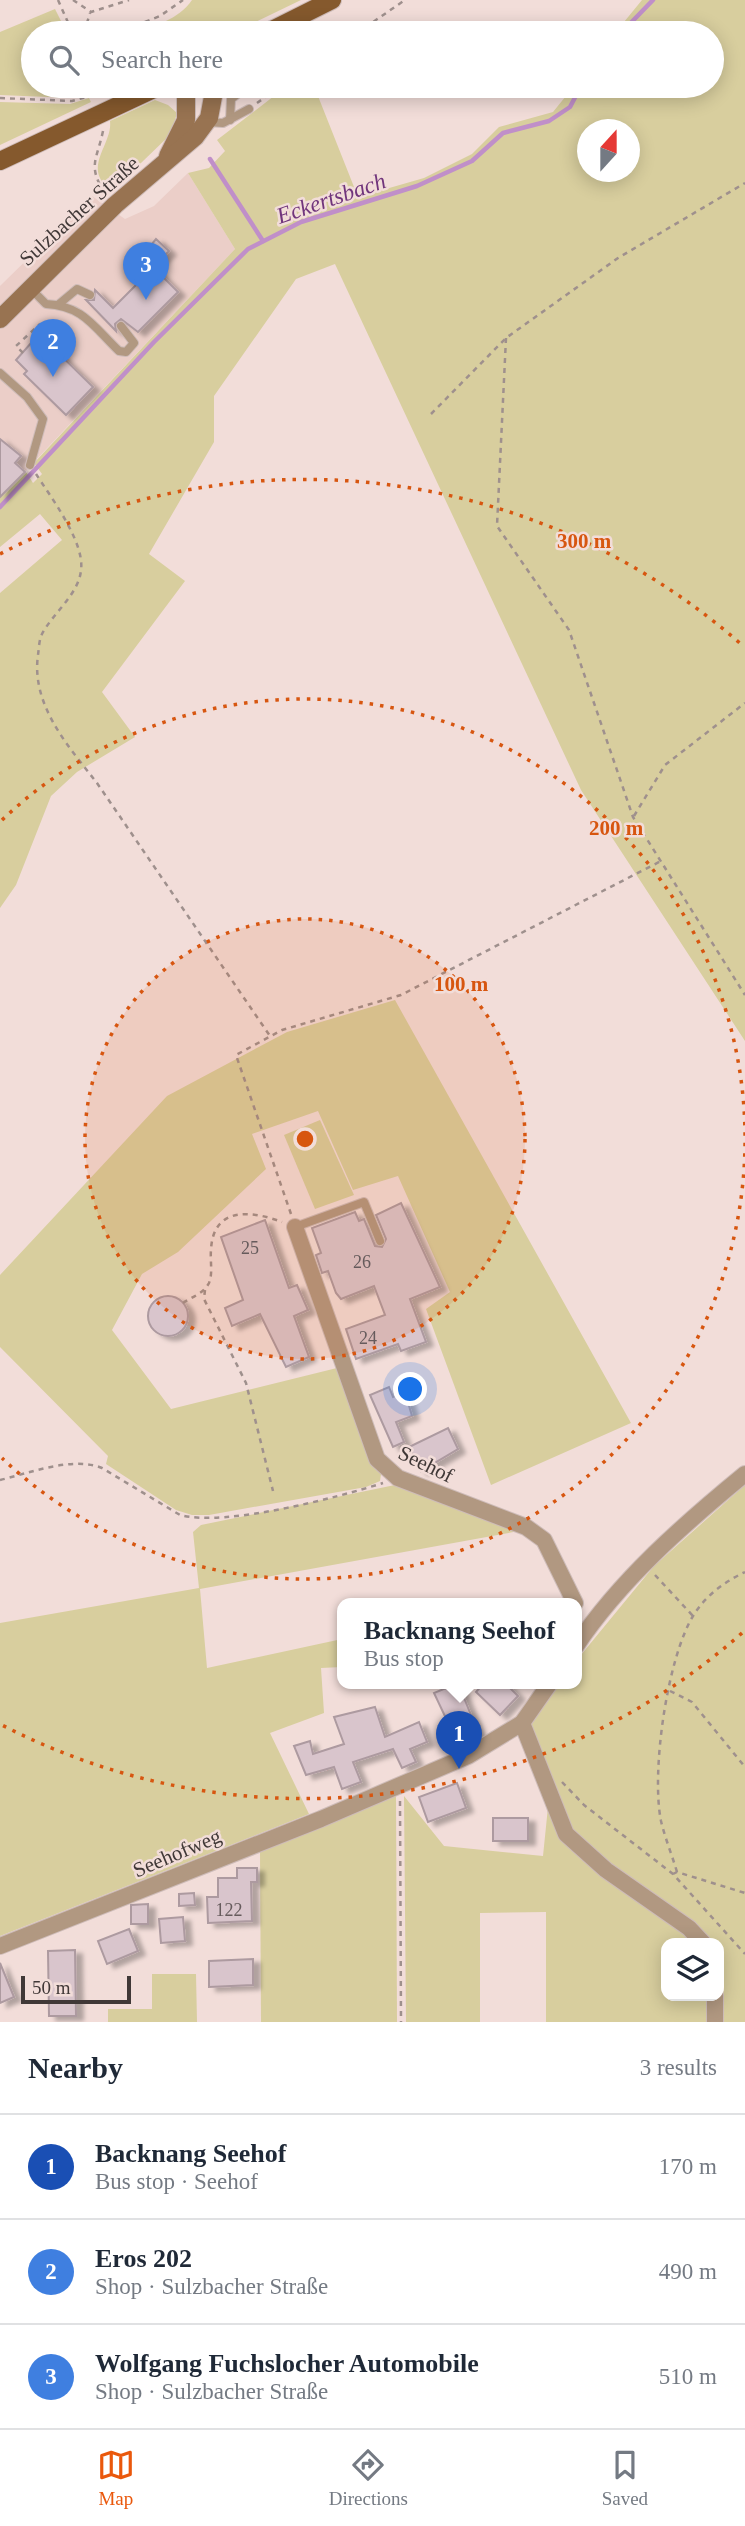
<!DOCTYPE html>
<html lang="en">
<head>
<meta charset="utf-8">
<style>
  body { margin:0; font-family:Georgia,serif; background:#f6f6f7; color:#1f2937 }
  .controls { position:absolute; right:21px; bottom:21px; display:grid; overflow:hidden; border-radius:14px; box-shadow:0 4px 18px #0003 }
  .controls button { width:63px; height:63px; display:grid; place-items:center; padding:0; border:0; border-bottom:2px solid #e0e1e3; background:#fff; color:#1f2937; font:35px sans-serif }
  .compass { position:absolute; left:577px; top:119px; width:63px; height:63px; border-radius:50%; background:#fff; box-shadow:0 4px 18px #0003; rotate:21deg }
  .scale { position:absolute; left:21px; bottom:18px; width:110px; box-sizing:border-box; padding-left:7px; border:4px solid #403837; border-top:0; font-size:19px; line-height:24px; white-space:nowrap; color:#403837; -webkit-text-stroke:5px #f2ddd9; paint-order:stroke }
  .you { position:absolute; left:411px; top:1390px; width:24px; height:24px; margin:-18px; border:5px solid #fff; border-radius:50%; background:#1a73e8; box-shadow:0 0 0 10px #1a73e833 }
  .badge { display:grid; place-items:center; width:46px; height:46px; border-radius:50%; background:#ea580c; color:#fff; font-size:23px; font-weight:700 }
  .pin { position:absolute; translate:-50% -58px; filter:drop-shadow(0 2px 4px #0008) }
  .pin::after { content:''; position:absolute; top:37px; width:24px; height:21px; background:inherit; clip-path:polygon(0 0,100% 0,50% 100%) }
  .popup { position:absolute; left:337px; top:1598px; width:245px; height:91px; box-sizing:border-box; display:grid; place-content:center; border-radius:14px; background:#fff; filter:drop-shadow(0 2px 5px #0005); font-size:23px; white-space:nowrap; color:#747a83 }
  .popup b { font-size:26px; color:#1f2937 }
  .popup::after { content:''; position:absolute; left:50%; top:100%; margin-left:-14px; border:14px solid transparent; border-top-color:#fff }
  .list { margin:0; padding:0; list-style:none }
  h2 { display:flex; justify-content:space-between; align-items:center; height:91px; margin:0; padding:0 28px; font-size:30px }
  h2 small { font-size:23px; font-weight:400; color:#747a83 }
  .list li { display:grid; grid-template-columns:46px 1fr auto; gap:21px; align-items:center; box-sizing:border-box; height:105px; padding:0 28px; border-top:2px solid #e0e1e3 }
  .list b { display:block; font-size:26px; white-space:nowrap }
  .list p { margin:0; font-size:23px; white-space:nowrap; color:#747a83 }
  .list em { font-size:23px; font-style:normal; color:#747a83 }
  .icon { flex:none; width:38px; height:38px; fill:none; stroke:currentColor; stroke-width:2; stroke-linecap:round; stroke-linejoin:round }
  .map { position:relative; flex:none; width:745px; height:2022px; overflow:hidden }
  .search { position:absolute; background:#fff; box-shadow:0 4px 18px #0003; left:21px; right:21px; top:21px; height:77px; display:flex; align-items:center; gap:18px; box-sizing:border-box; padding:0 24px; border-radius:38px; color:#747a83; font-size:26px }
  .sheet { height:406px; background:#fff }
  nav { display:flex; justify-content:space-around; align-items:center; box-sizing:border-box; height:98px; border-top:2px solid #e0e1e3; background:#fff; font-size:19px; color:#747a83 }
  nav a { display:grid; justify-items:center; gap:4px }
  nav .on { color:#ea580c }
  .map>svg:first-child { display:block }
  .built { fill:#ebcec8 }
  .green { fill:#d8ce9e; fill-rule:evenodd }
  .lines { fill:none; stroke-linecap:round; stroke-linejoin:round }
  .stream { stroke:#c08fc9; stroke-width:4.5 }
  .building { fill:#d9c5cc; stroke:#ad9aa0; stroke-width:2; filter:url(#shadow) }
  .lane-casing { stroke:#cebcb9; stroke-width:10 }
  .street-casing { stroke:#cebcb9; stroke-width:18 }
  .secondary-casing { stroke:#cebcb9; stroke-width:20 }
  .primary-casing { stroke:#cebcb9; stroke-width:20 }
  .path { stroke:#9f908d; stroke-width:2.5; stroke-dasharray:5 5; stroke-linecap:butt }
  .lane { stroke:#b19881; stroke-width:8 }
  .street { stroke:#b19881; stroke-width:16 }
  .secondary { stroke:#987351; stroke-width:18 }
  .primary { stroke:#85592d; stroke-width:18 }
  .ring { fill:none; stroke:#d75610; stroke-width:3.5; stroke-dasharray:3.5 7 }
  .labels { text-anchor:middle; stroke-width:5; stroke-linejoin:round; paint-order:stroke }
  .number-label { font-size:18px; fill:#665b5c }
  .street-label { font-size:21px; fill:#403837; stroke:#f2ddd9 }
  .water-label { font-size:23px; font-style:italic; fill:#71357c; stroke:#f2ddd9 }
  .centre { fill:#d75610; stroke:#f2ddd9; stroke-width:3.5 }
  .ring-label { font-size:21px; text-anchor:middle; font-weight:bold; fill:#d75610; stroke:#f2ddd9; stroke-width:5; stroke-linejoin:round; paint-order:stroke }
</style>
</head>
<body>
<div class="map">
<svg width="745" height="2022" viewBox="0 0 745 2022">
  <defs>
    <filter id="shadow"><feDropShadow dx="7" dy="4" stdDeviation="2" flood-color="#0004"/></filter>
  </defs>
  <rect width="100%" height="100%" fill="#f2ddd9"/>
  <polygon class="built" points="188,173 235,249 0,498 0,286 92,196 125,219 154,206"/>
  <g class="green">
    <path d="M192,0H301L233,33H132C153,26 179,20 192,0Z"/>
    <path d="M642,0H745V1041L581,790L335,264L296,279L214,396V442L149,554L185,581L102,692L135,737L77,772L51,796L16,885L0,908V593L62,540L40,514L0,547V498L26,472L33,483L42,474L34,463L235,249L188,173L209,168L225,151L217,140L287,86H314L358,197L424,178L472,154L499,127L553,112L574,86H712V33H615ZM588,130H630V172H588Z"/>
    <polygon points="55,9 67,33 33,33 33,86 93,86 72,98 0,95 0,32"/>
    <polygon points="89,98 91,102 0,145 0,102 70,104"/>
    <path d="M155,100L168,105L177,113L171,134L112,191C80,168 113,145 110,121Z"/>
    <polygon points="395,1000 631,1423 491,1485 426,1309 450,1292 398,1176 353,1190 318,1111 252,1134 266,1169 178,1252 142,1274 112,1330 171,1409 341,1367 381,1474 380,1481 366,1487 209,1515 192,1515 176,1510 106,1464 108,1456 0,1347 0,1275 167,1096 287,1032"/>
    <polygon points="320,1120 354,1195 315,1209 284,1135"/>
    <polygon points="395,1485 519,1531 200,1589 207,1668 342,1639 342,1667 321,1668 324,1713 270,1733 309,1814 0,1936 0,1623 199,1588 193,1532 201,1525"/>
    <polygon points="745,1485 745,2022 724,2022 723,1965 719,1957 719,1943 710,1943 595,1854 567,1824 555,1784 528,1724 561,1683 576,1683 576,1661 654,1566"/>
    <polygon points="396,1795 397,2022 261,2022 260,1850"/>
    <polygon points="404,1796 444,1846 543,1856 548,1807 697,1943 666,1943 666,1996 708,1996 709,2022 546,2022 546,1912 480,1913 480,2022 406,2022"/>
    <polygon points="152,1974 196,1974 197,2022 108,2022 108,2009 152,2009"/>
  </g>
  <g class="lines">
    <g class="stream">
      <polyline points="621,33 653,0"/>
      <polyline points="210,159 263,241"/>
      <polyline points="0,507 154,342 248,249 301,222 417,186 472,161 503,133 549,121 570,107 581,86"/>
    </g>
  </g>
  <g class="building">
    <polygon points="156,239 169,251 153,267 178,292 138,332 121,319 115,324 116,331 86,300 94,300 95,290 113,308 144,277 133,267"/>
    <polygon points="39,334 93,387 66,415 24,374 27,371 16,360"/>
    <polygon points="0,439 21,456 15,463 25,472 0,497"/>
    <polygon points="401,1203 440,1287 410,1299 426,1342 401,1351 398,1344 356,1359 346,1329 385,1315 374,1286 341,1299 336,1293 328,1271 322,1273 316,1255 321,1253 312,1228 355,1212 359,1221 364,1219 375,1246 382,1247 386,1239 376,1215"/>
    <polygon points="265,1220 289,1288 297,1285 308,1310 294,1316 309,1357 286,1367 260,1314 232,1326 225,1308 243,1300 221,1237"/>
    <circle cx="168" cy="1316" r="20"/>
    <polygon points="389,1387 393,1397 405,1392 412,1416 396,1422 404,1442 393,1447 370,1395"/>
    <polygon points="448,1428 458,1449 421,1471 409,1447"/>
    <polygon points="458,1683 479,1735 460,1748 434,1693"/>
    <polygon points="484,1683 505,1683 518,1696 500,1715 476,1692"/>
    <polygon points="375,1707 385,1737 419,1722 427,1742 410,1749 416,1762 402,1768 393,1749 353,1762 361,1782 342,1789 334,1767 306,1775 294,1746 310,1741 313,1754 344,1744 334,1717"/>
    <polygon points="457,1783 466,1808 428,1822 419,1797"/>
    <rect x="493" y="1818" width="35" height="23"/>
    <polygon points="237,1868 257,1868 257,1882 251,1882 252,1921 208,1923 207,1897 218,1897 218,1878 237,1878"/>
    <polygon points="194,1893 195,1905 179,1906 179,1894"/>
    <polygon points="148,1904 148,1924 131,1924 131,1905"/>
    <polygon points="183,1917 185,1941 161,1943 159,1919"/>
    <polygon points="129,1929 138,1951 107,1964 98,1941"/>
    <polygon points="75,1950 76,2016 49,2016 48,1951"/>
    <polygon points="253,1959 253,1985 209,1987 209,1961"/>
    <polygon points="0,1963 14,1997 0,2003"/>
  </g>
  <g class="lines">
    <g class="lane-casing">
      <g id="lane">
        <polyline points="230,120 231,99 240,92"/>
        <polyline points="207,122 223,123 249,109"/>
        <path d="M30,288L46,304C83,306 93,326 119,351L126,352L134,343L121,326"/>
        <polyline points="59,304 77,289 90,295"/>
        <polyline points="0,373 27,397 43,419 30,465"/>
        <polyline points="295,1227 364,1202 380,1241"/>
      </g>
    </g>
    <g class="street-casing">
      <g id="street">
        <polyline points="295,1227 377,1459 398,1478 526,1527 544,1540 575,1603"/>
        <path d="M576,1646C620,1580 684,1524 745,1474"/>
        <polyline points="522,1723 566,1834 606,1870 689,1928 703,1943"/>
        <polyline points="0,1946 321,1819 468,1756 522,1723 550,1683"/>
        <polyline points="715,1996 715,2022"/>
      </g>
    </g>
    <g class="secondary-casing">
      <g id="secondary">
        <polyline points="168,156 186,120 186,86"/>
        <polyline points="0,319 115,205 195,137 209,118 215,86"/>
      </g>
    </g>
    <g class="primary-casing">
      <g id="primary">
        <polyline points="266,33 332,0"/>
        <polyline points="0,161 160,86"/>
      </g>
    </g>
    <g class="path">
      <polyline points="58,0 70,27 79,33"/>
      <polyline points="73,0 91,12 129,0"/>
      <polyline points="84,33 90,13"/>
      <polyline points="117,33 160,16 183,0"/>
      <polyline points="357,33 405,0"/>
      <polyline points="0,98 72,101 83,98 97,86"/>
      <polyline points="257,103 281,86"/>
      <path d="M103,131C97,160 87,166 105,193"/>
      <polyline points="44,328 48,332 56,324"/>
      <polyline points="506,338 497,526 569,630 633,817 745,995"/>
      <polyline points="23,353 16,346 40,324"/>
      <polyline points="431,414 506,338 618,258 745,183"/>
      <path d="M36,474C50,496 85,542 81,570C79,594 53,613 42,634C39,640 39,648 38,655C31,705 68,746 97,783L270,1036"/>
      <polyline points="634,816 665,765 745,703"/>
      <polyline points="291,1214 236,1055 282,1030 401,995 661,861"/>
      <polyline points="205,1290 204,1299 246,1383 273,1491"/>
      <path d="M183,1303C192,1297 204,1293 209,1283C213,1274 210,1260 211,1250C213,1205 253,1211 282,1222"/>
      <path d="M0,1480C30,1473 72,1456 102,1468L180,1515C225,1527 336,1498 383,1483"/>
      <polyline points="655,1575 693,1616"/>
      <polyline points="670,1691 692,1702 745,1767"/>
      <polyline points="562,1782 584,1805 673,1874 745,1954"/>
      <polyline points="400,1801 401,2022"/>
      <path d="M677,1872C672,1855 665,1838 661,1821C651,1772 667,1659 693,1616C705,1596 724,1582 745,1572"/>
      <polyline points="673,1874 677,1872 745,1893"/>
    </g>
    <use href="#lane" class="lane"/>
    <use href="#street" class="street"/>
    <use href="#secondary" class="secondary"/>
    <use href="#primary" class="primary"/>
  </g>
  <circle cx="305" cy="1139" r="220" fill="#d75610" fill-opacity=".12"/>
  <g class="ring">
    <circle cx="305" cy="1139" r="220"/>
    <path d="M2 820A440 440 0 1 1 2 1458"/>
    <path d="M742 1633A660 660 0 0 1 0 1724M0 554A660 660 0 0 1 742 645"/>
  </g>
  <g class="labels">
    <g class="number-label">
      <text x="250" y="1254">25</text>
      <text x="362" y="1268">26</text>
      <text x="368" y="1344">24</text>
      <text x="229" y="1916">122</text>
    </g>
    <g class="street-label">
      <text transform="translate(79 211) rotate(-42)" y="7">Sulzbacher Straße</text>
      <text transform="translate(426 1464) rotate(26)" y="7">Seehof</text>
      <text transform="translate(177 1853) rotate(-23)" y="7">Seehofweg</text>
    </g>
    <g class="water-label">
      <text transform="translate(331 198) rotate(-19)" y="8">Eckertsbach</text>
    </g>
  </g>
  <circle cx="305" cy="1139" r="10" class="centre"/>
  <g class="ring-label">
    <text x="584" y="548">300 m</text>
    <text x="616" y="835">200 m</text>
    <text x="461" y="991">100 m</text>
  </g>
</svg>
<div class="controls">
<button><svg class="icon" aria-label="layers" viewBox="0 0 24 24"><path d="M12 4l9 5-9 5-9-5zM3 14l9 5 9-5"/></svg></button>
</div>
<svg class="compass" viewBox="-18 -18 36 36"><path d="M0-13l5 13h-10z" fill="#e53935"/><path d="M0 13l5-13h-10z" fill="#747a83"/></svg>
<div class="scale">50 m</div>
<div class="you"></div>
<div class="pin badge" style="left:459px;top:1769px;background:#1a4fb4">1</div>
<div class="popup"><b>Backnang Seehof</b>Bus stop</div>
<div class="pin badge" style="left:53px;top:377px;background:#3f7fe0">2</div>
<div class="pin badge" style="left:146px;top:300px;background:#3f7fe0">3</div>
<div class="search"><svg class="icon" aria-label="search" viewBox="0 0 24 24"><circle cx="10" cy="10" r="6"/><path d="M15 15l6 6"/></svg>Search here</div>
</div>
<section class="sheet">
<h2>Nearby<small>3 results</small></h2>
<ul class="list">
<li><span class="badge" style="background:#1a4fb4">1</span><div><b>Backnang Seehof</b><p>Bus stop · Seehof</p></div><em>170 m</em></li>
<li><span class="badge" style="background:#3f7fe0">2</span><div><b>Eros 202</b><p>Shop · Sulzbacher Straße</p></div><em>490 m</em></li>
<li><span class="badge" style="background:#3f7fe0">3</span><div><b>Wolfgang Fuchslocher Automobile</b><p>Shop · Sulzbacher Straße</p></div><em>510 m</em></li>
</ul>
</section>
<nav>
<a class="on"><svg class="icon" aria-label="map" viewBox="0 0 24 24"><path d="M3 6l6-2 6 2 6-2v14l-6 2-6-2-6 2zM9 4v14M15 6v14"/></svg>Map</a>
<a><svg class="icon" aria-label="directions" viewBox="0 0 24 24"><path d="M12 3l9 9-9 9-9-9zM9 14v-3h6M13 9l2 2-2 2"/></svg>Directions</a>
<a><svg class="icon" aria-label="saved" viewBox="0 0 24 24"><path d="M7 4h10v16l-5-4-5 4z"/></svg>Saved</a>
</nav>
</body>
</html>
